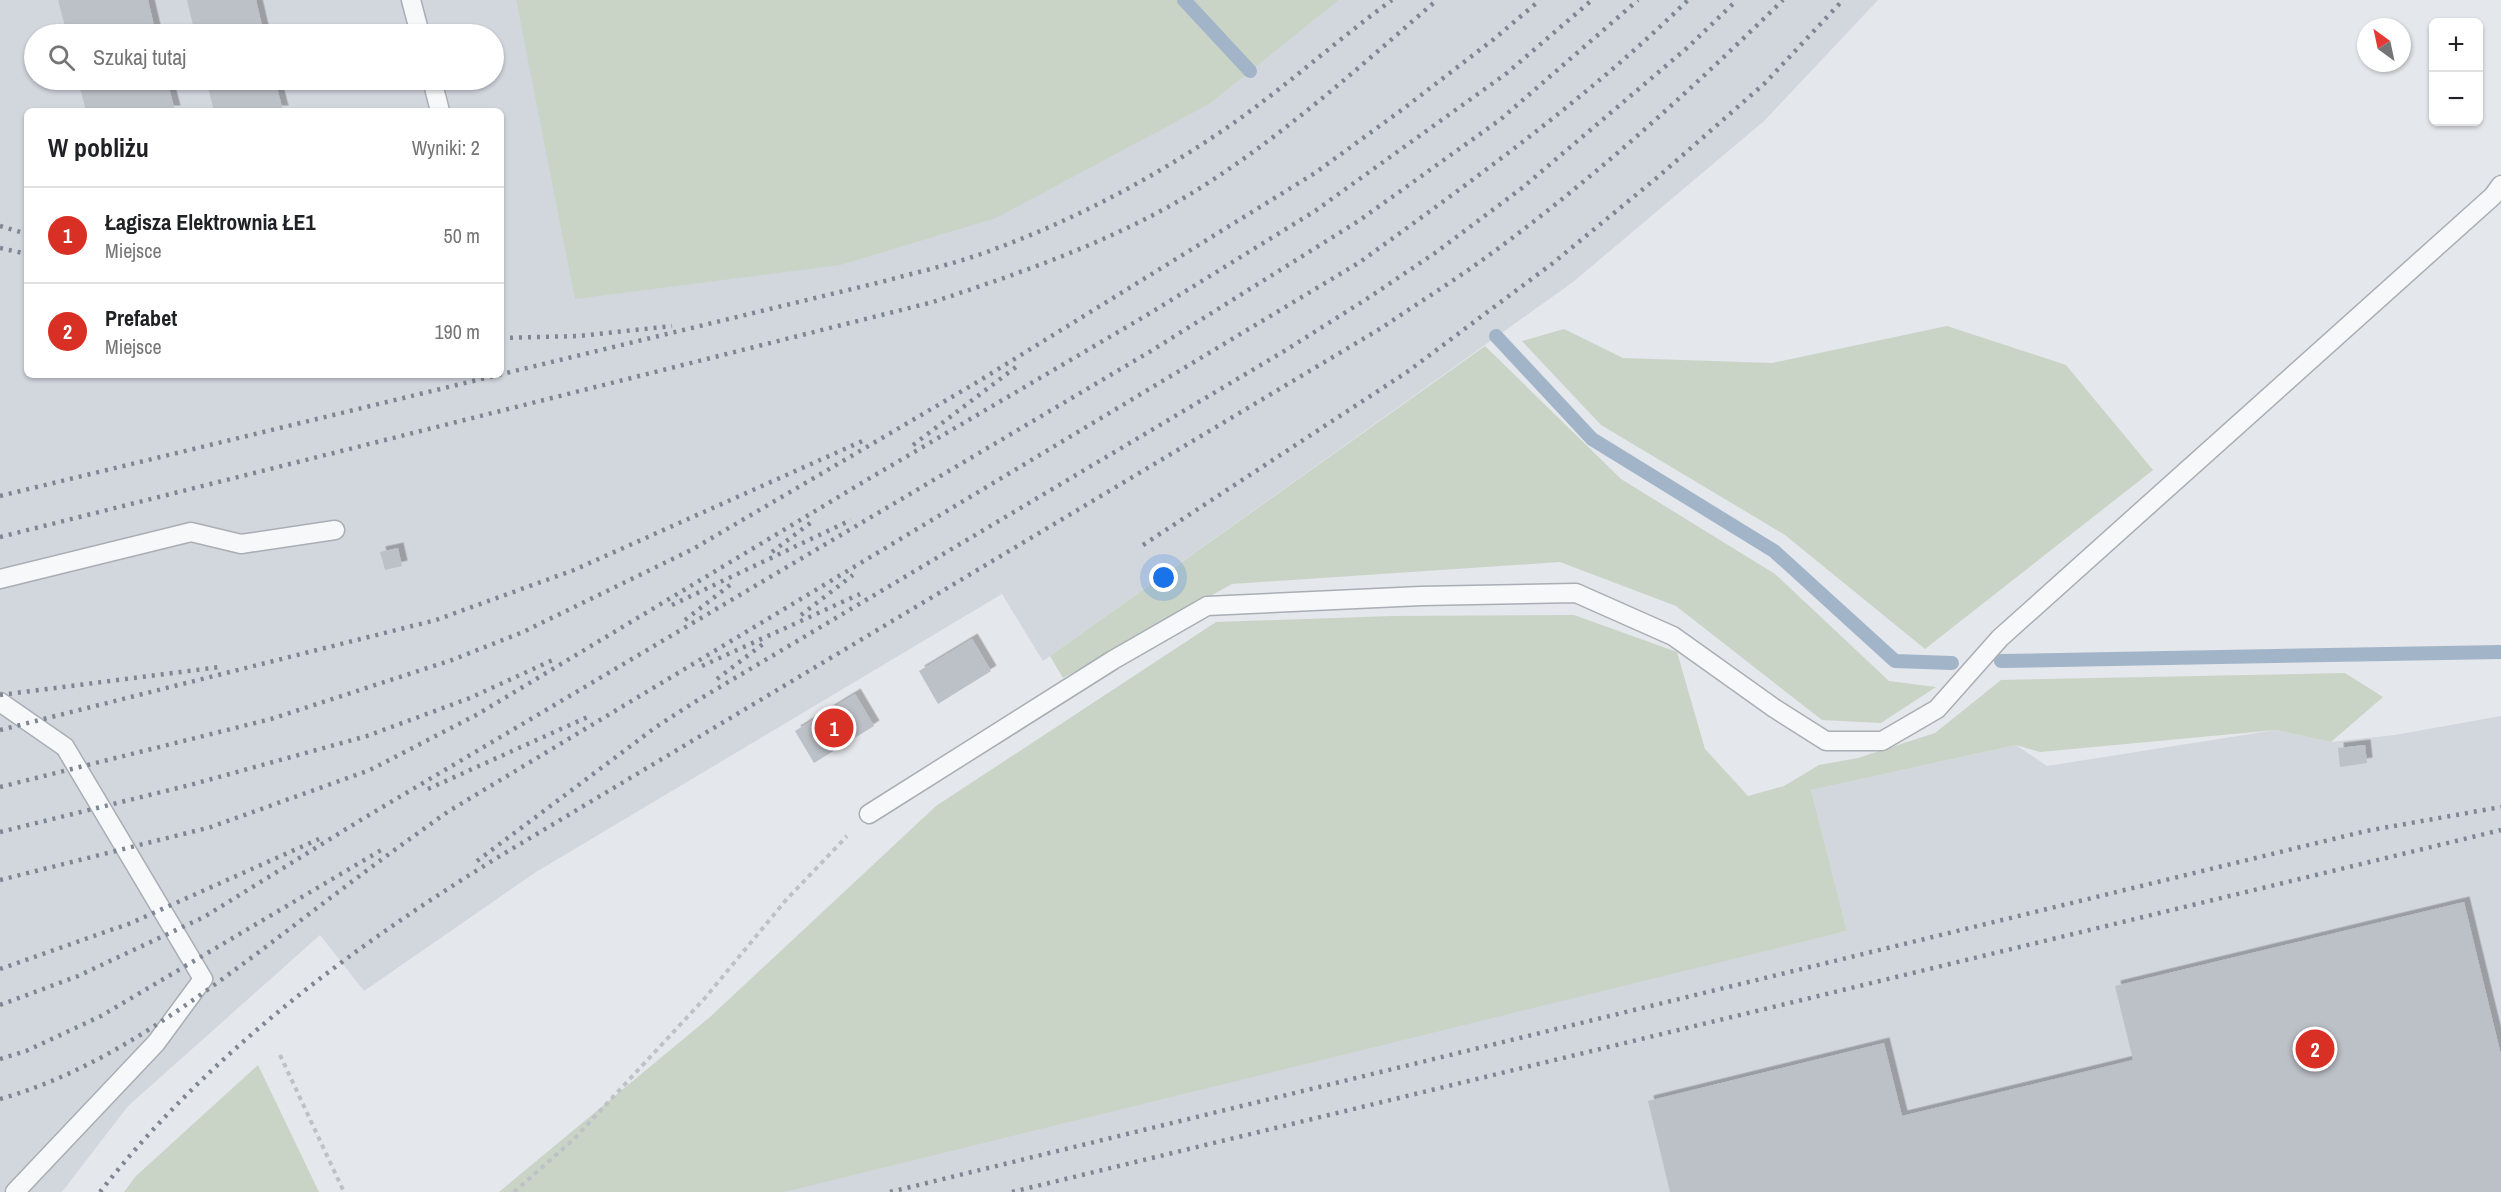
<!DOCTYPE html>
<html lang="pl">
<head>
<meta charset="utf-8">
<style>
  body { margin:0; font-family:"Archivo Narrow",sans-serif; background:#f2f2f2; color:#202124 }
  .controls { position:absolute; right:18px; top:18px; display:grid; overflow:hidden; border-radius:9px; box-shadow:0 2px 4px #0004 }
  .controls button { width:54px; height:54px; display:grid; place-items:center; padding:0; border:0; border-bottom:2px solid #e0e0e0; background:#fff; color:#202124; font:30px sans-serif }
  .compass { position:absolute; left:2357px; top:18px; width:54px; height:54px; border-radius:50%; background:#fff; box-shadow:0 2px 4px #0004; rotate:327deg }
  .you { position:absolute; left:1164px; top:578px; width:21px; height:21px; margin:-15px; border:4px solid #fff; border-radius:50%; background:#1a73e8; box-shadow:0 0 0 9px #1a73e833 }
  .badge { display:grid; place-items:center; width:39px; height:39px; border-radius:50%; background:#d93025; color:#fff; font-size:20px; font-weight:700 }
  .pin { position:absolute; translate:-50% -50%; border:3px solid #fff; box-shadow:0 2px 6px #0006 }
  .list { margin:0; padding:0; list-style:none }
  h2 { display:flex; justify-content:space-between; align-items:center; height:78px; margin:0; padding:0 24px; font-size:26px }
  h2 small { font-size:20px; font-weight:400; color:#757577 }
  .list li { display:grid; grid-template-columns:39px 1fr auto; gap:18px; align-items:center; box-sizing:border-box; height:96px; padding:0 24px; border-top:2px solid #e0e0e0 }
  .list b { display:block; font-size:22px; white-space:nowrap }
  .list p { margin:0; font-size:20px; white-space:nowrap; color:#757577 }
  .list em { font-size:20px; font-style:normal; color:#757577 }
  .icon { flex:none; width:33px; height:33px; fill:none; stroke:currentColor; stroke-width:2; stroke-linecap:round; stroke-linejoin:round }
  .map { position:relative; flex:none; width:2501px; height:1192px; overflow:hidden }
  .search { position:absolute; background:#fff; box-shadow:0 2px 4px #0004; left:24px; top:24px; width:480px; height:66px; display:flex; align-items:center; gap:15px; box-sizing:border-box; padding:0 21px; border-radius:33px; color:#757577; font-size:22px }
  .panel { position:absolute; background:#fff; box-shadow:0 2px 4px #0004; left:24px; top:108px; width:480px; height:270px; border-radius:9px }
  .map>svg:first-child { display:block }
  .built { fill:#d2d6dd; fill-rule:evenodd }
  .green { fill:#c9d4c6 }
  .lines { fill:none; stroke-linecap:round; stroke-linejoin:round }
  .stream { stroke:#a2b4c8; stroke-width:14 }
  .building { fill:#bcc0c7; filter:url(#shadow) }
  .lane-casing { stroke:#a9aeb5; stroke-width:21 }
  .path { stroke:#bec1c6; stroke-width:4; stroke-dasharray:4.5 4.5; stroke-linecap:butt }
  .lane { stroke:#f7f8f9; stroke-width:18 }
  .rail { stroke:#7f8693; stroke-width:4.5; stroke-dasharray:3 6; stroke-linecap:butt }
</style>
</head>
<body>
<div class="map">
<svg width="2501" height="1192" viewBox="0 0 2501 1192">
  <defs>
    <filter id="shadow"><feDropShadow dx="5.5" dy="-5.5" stdDeviation="0" flood-color="#0004"/></filter>
  </defs>
  <rect width="100%" height="100%" fill="#e4e7eb"/>
  <g class="built">
    <path d="M0,0H516L535,92L1211,103L1339,0H1878L1764,121L1573,282L1043,661L1002,594L536,872L364,991L320,935L128,1106L62,1192H0ZM34,34H494V80H34ZM27,111H501V375H27Z"/>
    <polygon points="2501,716 2501,1192 769,1192 1847,931 1811,790 2016,745 2047,766 2276,730 2331,742 2395,735"/>
  </g>
  <g class="green">
    <polygon points="516,0 1339,0 1211,103 996,218 840,265 575,299"/>
    <polygon points="1947,326 2066,365 2153,470 1925,649 1785,535 1601,425 1522,341 1564,329 1623,358 1772,363"/>
    <polygon points="1485,346 1621,479 1775,574 1889,681 1936,687 1881,723 1822,720 1676,606 1560,562 1232,584 1063,678 1050,656"/>
    <polygon points="1574,615 1677,652 1705,749 1748,796 1784,786 1819,765 1858,758 1935,733 2001,680 2345,673 2383,697 2331,742 2276,730 2040,752 2016,745 1811,790 1847,931 784,1192 499,1192 710,1017 936,806 1216,622 1391,616"/>
    <polygon points="258,1065 319,1192 124,1192 136,1176"/>
  </g>
  <g class="lines">
    <g class="stream">
      <polyline points="1184,0 1250,71"/>
      <polyline points="1496,336 1592,439 1774,551 1895,661 1952,663"/>
      <polyline points="2001,661 2501,652"/>
    </g>
  </g>
  <g class="building">
    <polygon points="58,0 148,0 156,34 67,34"/>
    <polygon points="187,0 256,0 264,34 195,34"/>
    <polygon points="78,80 167,80 175,111 86,111"/>
    <polygon points="206,80 275,80 283,111 214,111"/>
    <polygon points="398,548 402,566 385,570 380,552"/>
    <polygon points="972,639 991,671 938,704 919,671"/>
    <polygon points="855,694 874,726 814,763 795,731"/>
    <polygon points="2365,745 2367,763 2340,767 2338,748"/>
    <polygon points="2464,902 2501,1055 2501,1192 1670,1192 1648,1101 1884,1043 1902,1116 2133,1060 2115,986"/>
  </g>
  <g class="lines">
    <g class="lane-casing">
      <g id="lane">
        <polyline points="411,0 420,34"/>
        <polyline points="432,80 440,111"/>
        <polyline points="0,579 191,532 241,544 335,530"/>
        <polyline points="0,702 65,747 203,979 156,1043 15,1192"/>
        <polyline points="869,814 1113,660 1207,606 1421,596 1576,593 1673,636 1774,708 1826,741 1882,741 1937,709 2000,638 2493,196 2501,185"/>
      </g>
    </g>
    <g class="path">
      <polyline points="280,1055 344,1192"/>
      <polyline points="514,1192 574,1139 705,998 786,900 847,836"/>
    </g>
    <use href="#lane" class="lane"/>
    <g class="rail">
      <polyline points="0,226 27,234"/>
      <polyline points="0,248 27,254"/>
      <polyline points="501,338 579,336 672,326"/>
      <polyline points="913,445 1016,367"/>
      <path d="M0,496L885,281C917,272 950,265 981,254C1066,224 1145,183 1219,133C1279,93 1333,43 1392,0"/>
      <path d="M0,537L933,302C1029,270 1126,237 1211,181C1292,128 1364,63 1437,0"/>
      <polyline points="1143,545 1407,372 1553,263 1659,176 1765,83 1843,0"/>
      <polyline points="772,552 813,521"/>
      <polyline points="672,605 851,520"/>
      <polyline points="801,615 853,575"/>
      <polyline points="685,620 730,585"/>
      <polyline points="702,666 860,594"/>
      <polyline points="717,679 763,644"/>
      <polyline points="0,695 220,667"/>
      <polyline points="0,730 436,620 574,570 867,439"/>
      <polyline points="0,787 271,719 452,660 523,632 693,549 974,384 1315,173 1403,109 1494,39 1540,0"/>
      <polyline points="428,789 592,715"/>
      <polyline points="0,832 190,785 367,736 470,698 555,659"/>
      <polyline points="477,861 656,727 693,703 1286,350 1365,300 1435,253 1522,188 1687,48 1737,0"/>
      <polyline points="0,880 211,827 370,770 478,714 865,481 1147,315 1315,211 1507,73 1592,0"/>
      <polyline points="0,969 131,923 319,839"/>
      <polyline points="0,1005 78,976 204,917 364,818 1151,351 1360,220 1501,119 1638,0"/>
      <polyline points="0,1059 26,1051 101,1016 383,849"/>
      <path d="M0,1099C99,1071 181,1010 263,949C325,902 386,855 449,811L1360,262C1473,180 1588,98 1688,0"/>
      <path d="M100,1192C209,1053 354,945 505,853L1383,327C1415,305 1449,284 1481,261C1589,183 1688,93 1783,0"/>
      <polyline points="890,1192 2366,831 2501,807"/>
      <polyline points="1012,1192 2501,830"/>
    </g>
  </g>
</svg>
<div class="controls">
<button>+</button>
<button>−</button>
</div>
<svg class="compass" viewBox="-18 -18 36 36"><path d="M0-13l5 13h-10z" fill="#e53935"/><path d="M0 13l5-13h-10z" fill="#757577"/></svg>
<div class="you"></div>
<div class="pin badge" style="left:834px;top:728px">1</div>
<div class="pin badge" style="left:2315px;top:1049px">2</div>
<div class="search"><svg class="icon" aria-label="search" viewBox="0 0 24 24"><circle cx="10" cy="10" r="6"/><path d="M15 15l6 6"/></svg>Szukaj tutaj</div>
<section class="panel">
<h2>W pobliżu<small>Wyniki: 2</small></h2>
<ul class="list">
<li><span class="badge">1</span><div><b>Łagisza Elektrownia ŁE1</b><p>Miejsce</p></div><em>50 m</em></li>
<li><span class="badge">2</span><div><b>Prefabet</b><p>Miejsce</p></div><em>190 m</em></li>
</ul>
</section>
</div>
</body>
</html>
